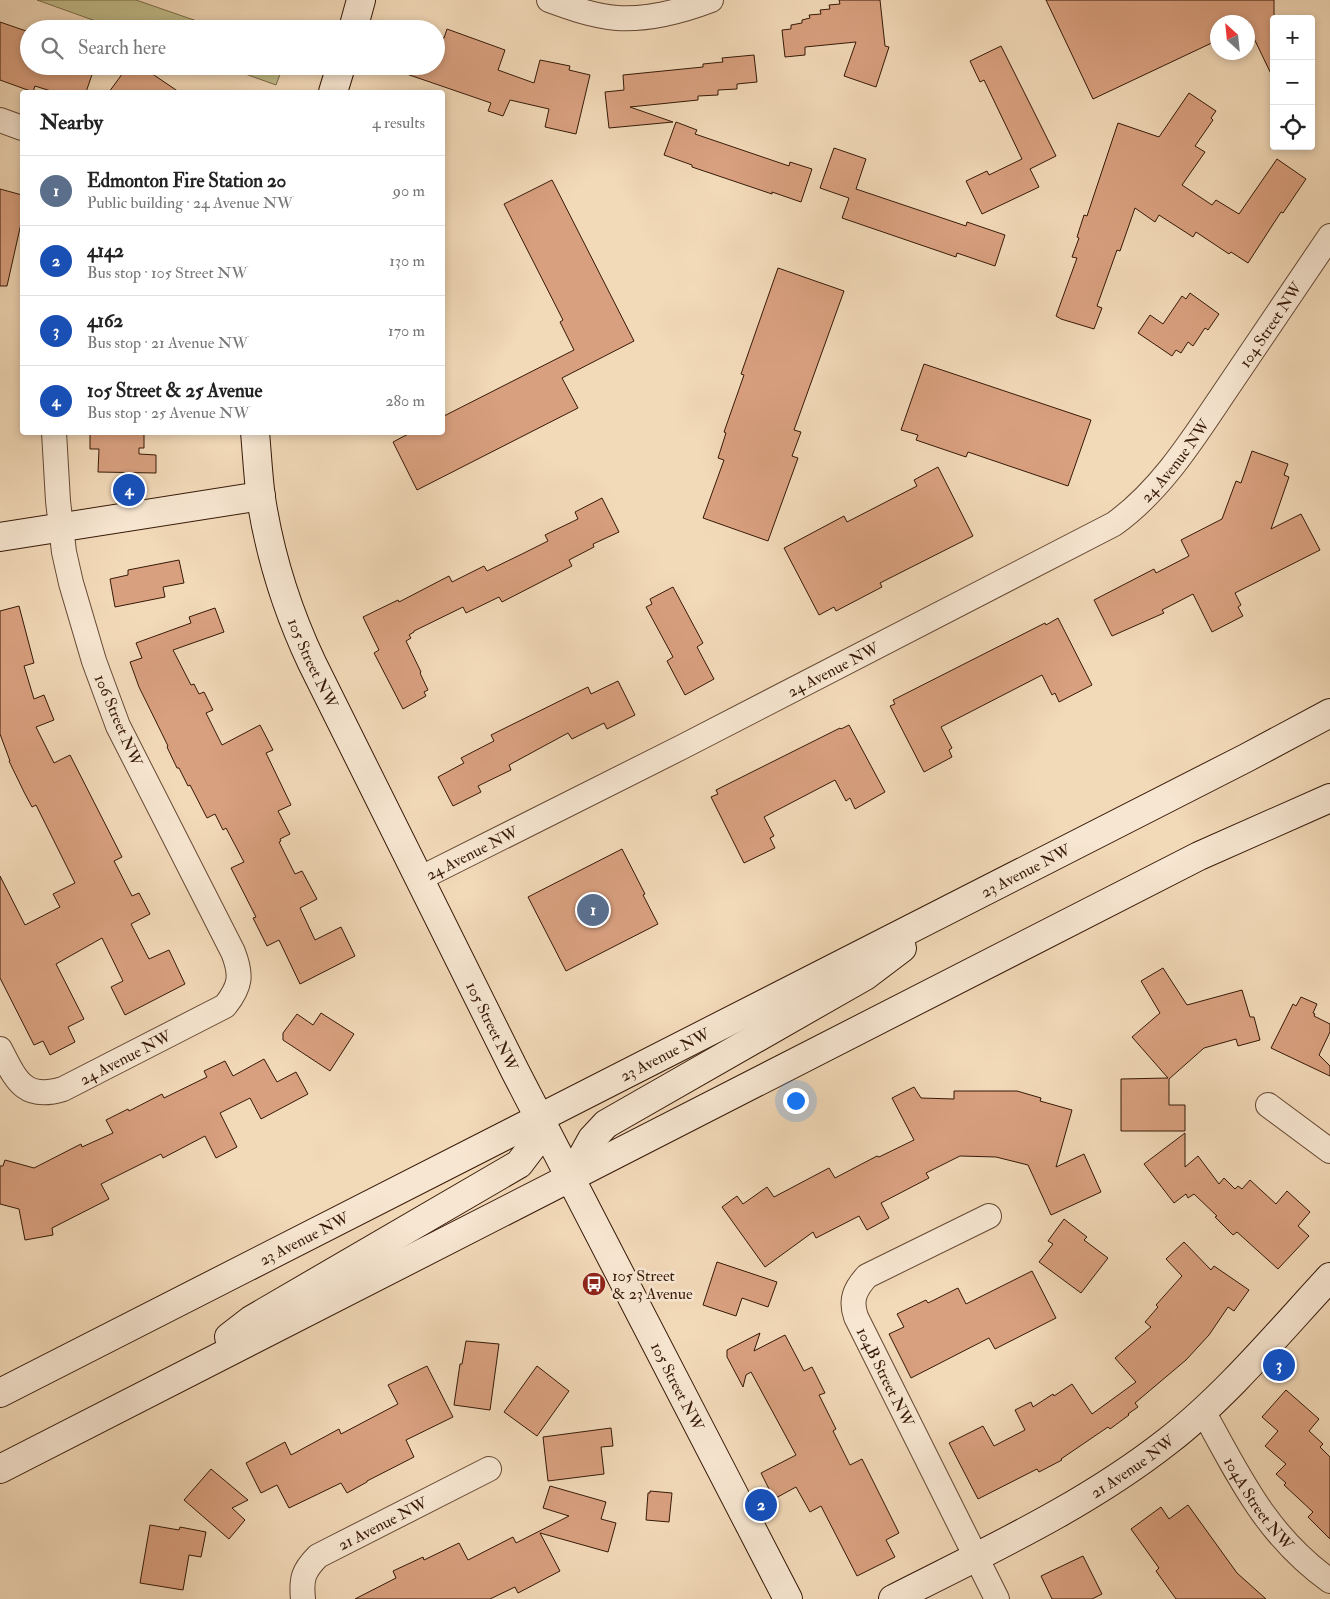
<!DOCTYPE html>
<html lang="en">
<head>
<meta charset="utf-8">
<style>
  body { margin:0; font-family:"IM FELL Double Pica",serif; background:#f2f2f2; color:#222 }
  .controls { position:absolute; right:15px; top:15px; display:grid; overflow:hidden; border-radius:5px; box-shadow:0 2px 8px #0003 }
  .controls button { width:45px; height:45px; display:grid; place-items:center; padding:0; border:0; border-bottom:1px solid #e0e0e0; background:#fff; color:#222; font:25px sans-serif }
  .compass { position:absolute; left:1210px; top:15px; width:45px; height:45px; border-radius:50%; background:#fff; box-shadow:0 2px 8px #0003; rotate:333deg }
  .you { position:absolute; left:795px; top:1100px; width:18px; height:18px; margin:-12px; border:4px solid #fff; border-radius:50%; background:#1a73e8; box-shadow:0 0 0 8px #1a73e833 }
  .badge { display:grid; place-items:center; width:32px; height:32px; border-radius:50%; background:#8f2418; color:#fff; font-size:16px; font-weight:700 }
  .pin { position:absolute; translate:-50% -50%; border:2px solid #fff; box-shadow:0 1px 5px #0006 }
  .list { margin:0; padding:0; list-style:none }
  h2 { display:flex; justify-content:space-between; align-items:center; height:65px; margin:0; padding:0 20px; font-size:21px }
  h2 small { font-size:16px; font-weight:400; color:#767676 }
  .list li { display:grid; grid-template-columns:32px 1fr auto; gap:15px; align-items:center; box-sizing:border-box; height:70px; padding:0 20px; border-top:1px solid #e0e0e0 }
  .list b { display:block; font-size:19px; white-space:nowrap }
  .list p { margin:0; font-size:16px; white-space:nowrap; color:#767676 }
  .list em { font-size:16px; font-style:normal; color:#767676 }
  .icon { flex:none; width:28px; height:28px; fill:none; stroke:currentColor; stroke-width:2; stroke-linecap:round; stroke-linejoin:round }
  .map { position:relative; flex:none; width:1330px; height:1599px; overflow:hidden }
  .search { position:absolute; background:#fff; box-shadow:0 2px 8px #0003; left:20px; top:20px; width:425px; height:55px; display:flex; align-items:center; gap:12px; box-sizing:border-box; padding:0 18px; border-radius:28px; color:#767676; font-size:19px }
  .panel { position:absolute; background:#fff; box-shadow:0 2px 8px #0003; left:20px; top:90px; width:425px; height:345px; border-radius:5px }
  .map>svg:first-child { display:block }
  .green { fill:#c1bd8a; stroke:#7c6b48 }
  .building { fill:#d9a07f; stroke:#361907 }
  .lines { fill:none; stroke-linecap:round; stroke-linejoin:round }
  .street-casing { stroke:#654933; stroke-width:26 }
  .secondary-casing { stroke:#361907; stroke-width:30 }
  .street { stroke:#f7e6d1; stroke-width:24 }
  .secondary { stroke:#f7e6d1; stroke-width:28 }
  .labels { text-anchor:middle; stroke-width:5; stroke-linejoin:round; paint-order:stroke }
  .street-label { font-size:16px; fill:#361907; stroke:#f7e6d1 }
  .poi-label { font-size:16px; fill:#361907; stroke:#f7e6d1; text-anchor:start }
</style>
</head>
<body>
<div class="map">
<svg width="1330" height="1599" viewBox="0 0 1330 1599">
  <rect width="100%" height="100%" fill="#f2d9b8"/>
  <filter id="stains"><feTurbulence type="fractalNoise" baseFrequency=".004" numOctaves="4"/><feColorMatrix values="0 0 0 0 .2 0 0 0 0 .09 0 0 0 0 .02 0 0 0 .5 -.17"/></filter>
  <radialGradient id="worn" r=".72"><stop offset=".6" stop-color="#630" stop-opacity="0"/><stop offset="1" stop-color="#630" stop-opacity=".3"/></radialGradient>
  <g class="green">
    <polygon points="37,0 136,0 220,29 118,29"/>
    <polygon points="223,66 283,66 276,85"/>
  </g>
  <g class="building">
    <polygon points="839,0 880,0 885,46 889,47 876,87 844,76 856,42 805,47 805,55 785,57 782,30 791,29 791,25 802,23 802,20 810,18 809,15 821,14 820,10 830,9 829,5 840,4"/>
    <polygon points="1046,0 1274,0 1274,80 1248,26 1248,22 1218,22 1218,40 1093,99"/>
    <polygon points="0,22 29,32 29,66 95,66 86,92 54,92 35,86 33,92 0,80"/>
    <polygon points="447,29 505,50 498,70 534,83 540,60 570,66 569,70 590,75 576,134 545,127 549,109 510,100 503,116 488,111 491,103 392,69 392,66 436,66 436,36 444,38"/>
    <polygon points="1001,46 1056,156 1030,169 1039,187 982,214 966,181 987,171 989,175 1022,159 984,80 980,82 970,61"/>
    <polygon points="754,55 757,82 737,84 737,89 718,90 718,95 698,96 698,100 630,107 673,122 609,128 605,92 624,90 623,75 703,67 703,64 723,62 722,58"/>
    <polygon points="128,66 139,66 150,74 151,73 179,92 109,92"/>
    <polygon points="1189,93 1216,111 1211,118 1213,120 1195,146 1205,152 1182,185 1212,205 1216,200 1239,214 1277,159 1306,179 1283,213 1281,212 1248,263 1231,252 1229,254 1196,232 1193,237 1159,215 1155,222 1135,208 1120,251 1117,250 1097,306 1102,308 1094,329 1061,319 1056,316 1077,258 1072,257 1079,238 1077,237 1084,215 1087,216 1118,123 1159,137"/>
    <polygon points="676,122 697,130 695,134 789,166 790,162 812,169 801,202 772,192 772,194 692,167 692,165 664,155"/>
    <polygon points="834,148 866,159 856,189 966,226 967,222 1005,235 995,266 957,253 956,257 842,218 849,198 820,188"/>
    <polygon points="552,180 634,341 562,378 578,408 417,490 393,442 412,432 442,432 442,417 574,350 560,322 563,320 504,204"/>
    <polygon points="0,189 22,195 22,219 7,286 0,286"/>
    <polygon points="778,268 844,291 794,430 801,432 792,456 798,458 768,541 703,518 724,460 718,458 726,433 724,432 744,375 741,374"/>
    <polygon points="1190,293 1219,314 1208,330 1205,328 1193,346 1188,342 1181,353 1176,350 1172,356 1138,333 1150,315 1163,324 1182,296 1186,299"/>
    <polygon points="924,364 1091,420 1068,486 968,452 966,457 916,440 918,435 901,430"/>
    <polygon points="90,432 144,432 144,448 139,448 139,454 156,455 156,473 98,472 99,449 90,449"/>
    <polygon points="1252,451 1288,464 1284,475 1289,477 1271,529 1301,514 1320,550 1235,593 1241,605 1238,607 1243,616 1212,632 1193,594 1162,610 1164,613 1112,636 1094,600 1154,569 1156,573 1189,556 1181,540 1222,519 1236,481 1241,483"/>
    <polygon points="938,467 973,536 880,583 882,587 836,611 834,607 819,615 784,548 844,516 847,522 917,486 914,480"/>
    <polygon points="602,498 619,532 593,544 594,547 569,560 572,566 502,602 499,597 466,613 463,607 414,631 414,632 409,635 411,638 406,641 421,672 420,673 428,690 424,692 426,696 403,709 374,653 379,650 363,617 398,600 399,602 449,576 452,582 484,566 487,571 522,554 548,541 545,535 578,519 575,512"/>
    <polygon points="179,560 184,583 163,587 165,597 115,607 110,579 128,575 128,570"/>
    <polygon points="673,587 703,643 697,647 714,679 685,695 667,661 673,657 646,607 652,604 650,599"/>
    <polygon points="19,606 34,663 24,666 34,699 44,695 54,720 36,727 54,763 70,755 122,857 114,861 132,896 139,893 150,914 131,924 149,959 169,950 185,984 125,1015 111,987 123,981 102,938 56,964 84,1019 68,1027 75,1042 50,1055 43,1041 34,1045 0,978 0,876 25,925 60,907 53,894 75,883 36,805 32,807 24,792 9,761 10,761 0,734 0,611"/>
    <polygon points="215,608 224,632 173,650 191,685 194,684 199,694 204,692 213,710 206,713 222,745 260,725 273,750 266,753 291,805 278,811 290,834 280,839 281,841 279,842 295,874 302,871 317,899 300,908 315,940 341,927 355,956 300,984 279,940 267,946 253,918 256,917 231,868 244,862 226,828 223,830 215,814 207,818 190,785 188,786 179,768 177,768 167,747 168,746 139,687 130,662 142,658 136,643 191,623 189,617"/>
    <polygon points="1058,618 1092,685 1059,702 1055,693 1052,695 1042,675 941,727 952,748 949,750 952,757 924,772 890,706 895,704 893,700 1045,623 1046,625"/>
    <polygon points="618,681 635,715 607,729 604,723 572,739 568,733 509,765 511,770 478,786 481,792 453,806 438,777 464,763 461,758 494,741 491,735 588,687 591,694"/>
    <polygon points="849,725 885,792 855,809 850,798 846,801 835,780 764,817 774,836 770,838 775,848 744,863 711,797 718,794 716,790 840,728 841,729"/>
    <polygon points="622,849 645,894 643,895 658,924 566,971 528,897"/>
    <polygon points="1163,968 1187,1005 1242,990 1250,1017 1254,1017 1260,1040 1238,1046 1236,1039 1204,1048 1169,1079 1169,1105 1185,1105 1185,1131 1121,1131 1121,1079 1168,1078 1132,1037 1160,1013 1141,981"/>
    <polygon points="1301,997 1317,1004 1313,1013 1315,1014 1314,1016 1330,1024 1330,1032 1319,1055 1330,1066 1330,1076 1271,1048 1293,1004 1296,1006"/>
    <polygon points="321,1013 354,1034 330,1071 283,1040 283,1033 297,1014 313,1025"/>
    <polygon points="264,1059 277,1082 296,1072 308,1094 261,1119 250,1098 220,1113 237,1147 216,1158 205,1136 163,1158 161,1154 101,1184 109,1199 52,1228 53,1235 25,1240 19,1209 0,1204 0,1166 3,1166 5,1160 34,1168 81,1144 82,1147 113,1133 106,1120 128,1109 129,1111 162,1094 164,1098 207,1077 204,1071 225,1061 233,1076"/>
    <polygon points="914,1087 921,1098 954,1099 954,1091 1017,1091 1041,1098 1040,1101 1072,1110 1056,1167 1084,1154 1101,1192 1051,1215 1028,1165 996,1157 960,1156 926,1173 929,1178 881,1203 889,1218 867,1230 859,1216 816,1238 813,1232 765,1267 722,1207 737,1196 743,1204 767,1187 774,1197 829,1168 835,1178 877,1156 879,1157 914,1140 892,1098"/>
    <polygon points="1185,1133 1185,1167 1198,1156 1219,1184 1224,1178 1235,1189 1238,1186 1242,1189 1250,1180 1276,1204 1287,1191 1310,1212 1298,1226 1309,1236 1278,1269 1237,1232 1233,1235 1215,1217 1217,1216 1194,1194 1188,1198 1186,1194 1174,1203 1144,1164"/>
    <polygon points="1064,1219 1087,1237 1084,1240 1108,1258 1081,1293 1039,1262 1053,1244 1048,1241"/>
    <polygon points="1184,1242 1211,1270 1214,1266 1249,1290 1234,1311 1228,1307 1209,1335 1186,1360 1135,1403 1138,1407 1128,1414 1129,1415 1110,1429 1108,1427 1061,1459 1062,1460 1039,1472 1037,1469 978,1499 949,1443 983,1426 994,1446 1025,1430 1015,1410 1031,1402 1033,1407 1053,1394 1054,1396 1072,1384 1092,1414 1136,1382 1115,1358 1151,1327 1145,1322 1158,1307 1156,1305 1182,1276 1166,1259"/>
    <polygon points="717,1262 777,1282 768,1307 742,1298 736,1316 703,1305"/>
    <polygon points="1032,1271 1056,1318 995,1349 989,1338 911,1378 889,1334 904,1327 897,1314 926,1300 928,1303 958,1288 966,1304"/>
    <polygon points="760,1333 754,1351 785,1335 804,1371 812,1367 825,1393 819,1395 836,1429 833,1431 850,1465 862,1459 899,1533 886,1540 895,1557 857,1576 821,1506 810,1512 796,1487 774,1499 761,1473 796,1455 751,1372 746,1375 743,1387 727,1357 727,1350"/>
    <polygon points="466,1341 499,1344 490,1410 454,1405 460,1364 462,1364"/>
    <polygon points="427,1366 453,1417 406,1440 414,1457 367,1481 367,1482 347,1493 341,1483 289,1508 277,1485 261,1493 246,1463 285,1442 291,1455 339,1429 341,1434 398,1404 388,1385"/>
    <polygon points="537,1366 569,1391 537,1436 504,1412"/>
    <polygon points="1286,1390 1319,1419 1309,1431 1323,1444 1320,1447 1330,1457 1330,1539 1308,1517 1313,1512 1284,1485 1286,1483 1276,1474 1286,1464 1265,1446 1278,1431 1262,1417"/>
    <polygon points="611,1428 613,1446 601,1447 604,1474 548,1481 543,1437"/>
    <polygon points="211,1469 248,1500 232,1508 245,1520 229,1539 184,1500"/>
    <polygon points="550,1486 606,1502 601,1519 616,1523 608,1552 540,1533 560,1571 518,1593 515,1587 490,1599 355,1599 396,1578 393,1571 423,1557 424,1560 459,1543 468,1560 513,1537 516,1543 569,1516 543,1508"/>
    <polygon points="650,1491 672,1493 669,1522 646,1520 648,1493 650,1493"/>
    <polygon points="1188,1505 1237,1573 1266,1599 1176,1599 1156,1571 1159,1568 1131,1529 1161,1507 1169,1519"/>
    <polygon points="150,1525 179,1530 180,1527 206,1532 201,1557 189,1555 183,1590 140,1583"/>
    <polygon points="1083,1556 1102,1594 1092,1599 1052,1599 1041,1576"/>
  </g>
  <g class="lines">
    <g class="street-casing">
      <g id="street">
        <path d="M549,0C571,8 593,16 617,18C648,20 682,11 711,0"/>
        <polyline points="0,120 22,128"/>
        <path id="s1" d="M419,879L682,747L1114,524C1163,489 1196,434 1230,384C1263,335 1297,285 1330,236"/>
        <path id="s2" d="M0,1049C16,1080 24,1101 63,1089L225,1006C241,986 242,975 233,952L118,726L94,661L71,583L64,552L58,501L54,432"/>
        <polyline points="1268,1105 1330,1151"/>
        <path id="s3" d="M989,1216L867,1276C855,1289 850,1300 856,1317L997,1599"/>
        <path id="s4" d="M1203,1411C1240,1478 1266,1535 1330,1581"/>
        <path id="s5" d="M303,1599C301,1579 303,1571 318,1556L489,1469"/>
      </g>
    </g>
    <g class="secondary-casing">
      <g id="secondary">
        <polyline points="353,29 361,0"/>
        <polyline points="333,92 341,66"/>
        <path id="s6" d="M255,432C257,454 258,476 261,498C270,556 287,610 312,663L515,1071L788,1599"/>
        <polyline points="0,537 261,496"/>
        <polyline points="571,1177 592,1139 606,1124 865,976 902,948"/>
        <polyline points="229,1337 251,1320 519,1164 538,1139 540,1117"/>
        <path id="s7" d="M0,1393L1246,758L1330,713"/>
        <polyline points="0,1469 1199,856 1330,798"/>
        <path id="s8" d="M893,1599C987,1551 1084,1507 1168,1441C1226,1396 1280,1331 1330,1277"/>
      </g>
    </g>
    <use href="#street" class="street"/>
    <use href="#secondary" class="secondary"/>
  </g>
  <defs>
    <g id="bus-disc" transform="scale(1.25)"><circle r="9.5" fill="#8f2418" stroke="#f7e6d1"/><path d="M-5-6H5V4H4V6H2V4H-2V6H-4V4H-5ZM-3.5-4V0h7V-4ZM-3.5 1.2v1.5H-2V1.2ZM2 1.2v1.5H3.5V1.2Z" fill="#fff"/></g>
  </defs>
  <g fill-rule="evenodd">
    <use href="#bus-disc" x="594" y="1284"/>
  </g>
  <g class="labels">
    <g class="street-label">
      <text dy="6" stroke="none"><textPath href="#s1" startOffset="1035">104 Street NW</textPath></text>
      <text dy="6" stroke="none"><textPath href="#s1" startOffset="869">24 Avenue NW</textPath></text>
      <text dy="6" stroke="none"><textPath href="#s6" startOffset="240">105 Street NW</textPath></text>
      <text dy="6" stroke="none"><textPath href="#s1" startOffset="464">24 Avenue NW</textPath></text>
      <text transform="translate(119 720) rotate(67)" y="6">106 Street NW</text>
      <text dy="6" stroke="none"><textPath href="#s1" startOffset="59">24 Avenue NW</textPath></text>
      <text dy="6" stroke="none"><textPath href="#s7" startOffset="1151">23 Avenue NW</textPath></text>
      <text dy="6" stroke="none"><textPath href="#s6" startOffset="645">105 Street NW</textPath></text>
      <text dy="6" stroke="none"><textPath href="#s7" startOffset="746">23 Avenue NW</textPath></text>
      <text dy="6" stroke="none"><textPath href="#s2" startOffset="155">24 Avenue NW</textPath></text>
      <text dy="6" stroke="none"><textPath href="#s7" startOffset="341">23 Avenue NW</textPath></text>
      <text dy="6" stroke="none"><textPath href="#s3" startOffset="248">104B Street NW</textPath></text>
      <text dy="6" stroke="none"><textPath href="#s6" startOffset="1050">105 Street NW</textPath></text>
      <text dy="6" stroke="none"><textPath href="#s8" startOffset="274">21 Avenue NW</textPath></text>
      <text dy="6" stroke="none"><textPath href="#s4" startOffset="108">104A Street NW</textPath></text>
      <text dy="6" stroke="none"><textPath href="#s5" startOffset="120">21 Avenue NW</textPath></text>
    </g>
    <g class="poi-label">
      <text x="612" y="1281">105 Street<tspan x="612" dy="18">&amp; 23 Avenue</tspan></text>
    </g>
  </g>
  <rect width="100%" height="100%" filter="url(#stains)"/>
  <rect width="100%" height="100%" fill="url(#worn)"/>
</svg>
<div class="controls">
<button>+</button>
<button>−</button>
<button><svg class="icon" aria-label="locate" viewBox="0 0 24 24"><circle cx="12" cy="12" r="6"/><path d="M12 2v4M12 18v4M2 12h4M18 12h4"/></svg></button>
</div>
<svg class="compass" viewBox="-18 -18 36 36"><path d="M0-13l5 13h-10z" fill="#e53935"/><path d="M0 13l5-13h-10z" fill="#767676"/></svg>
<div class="you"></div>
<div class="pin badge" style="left:593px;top:910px;background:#5c6f8a">1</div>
<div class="pin badge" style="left:761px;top:1505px;background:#1a4fb4">2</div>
<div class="pin badge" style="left:1279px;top:1365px;background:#1a4fb4">3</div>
<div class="pin badge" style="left:129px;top:490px;background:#1a4fb4">4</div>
<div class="search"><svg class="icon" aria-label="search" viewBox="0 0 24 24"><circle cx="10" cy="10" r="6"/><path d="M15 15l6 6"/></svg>Search here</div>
<section class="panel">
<h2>Nearby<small>4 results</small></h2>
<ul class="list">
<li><span class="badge" style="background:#5c6f8a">1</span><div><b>Edmonton Fire Station 20</b><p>Public building · 24 Avenue NW</p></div><em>90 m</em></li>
<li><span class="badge" style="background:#1a4fb4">2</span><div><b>4142</b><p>Bus stop · 105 Street NW</p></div><em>130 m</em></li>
<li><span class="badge" style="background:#1a4fb4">3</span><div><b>4162</b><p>Bus stop · 21 Avenue NW</p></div><em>170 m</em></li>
<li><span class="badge" style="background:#1a4fb4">4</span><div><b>105 Street &amp; 25 Avenue</b><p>Bus stop · 25 Avenue NW</p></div><em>280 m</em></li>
</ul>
</section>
</div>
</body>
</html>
